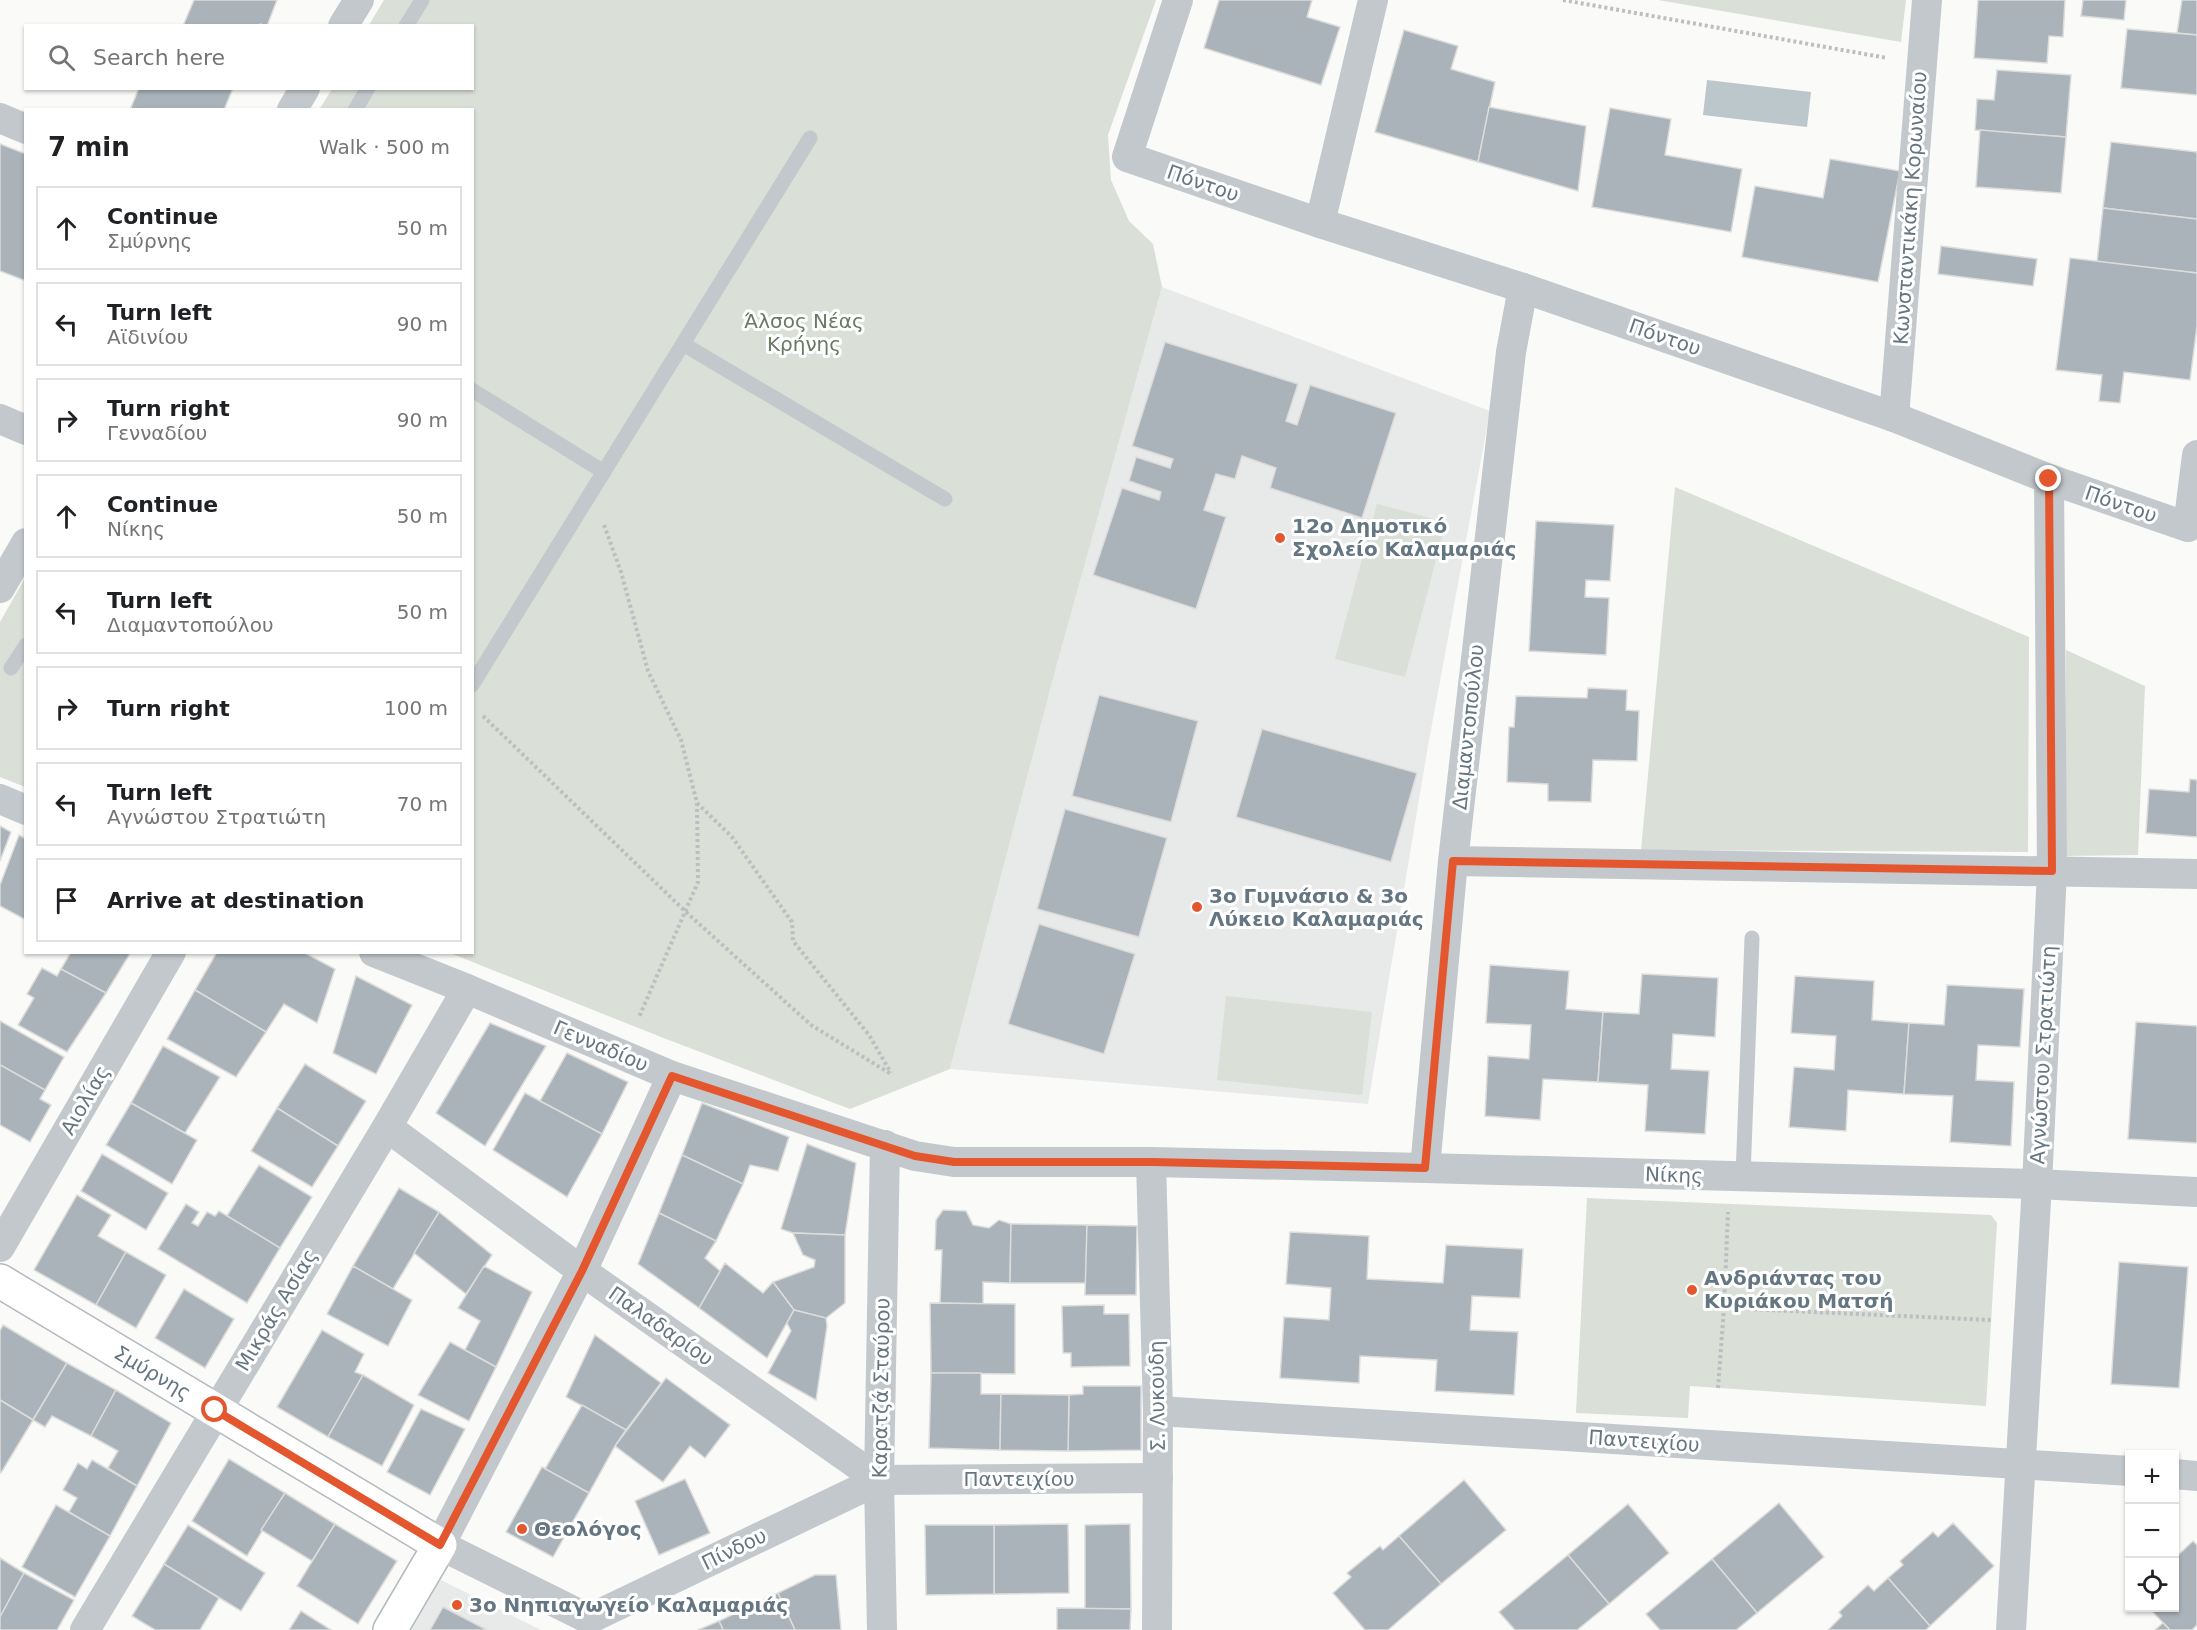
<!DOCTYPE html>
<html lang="en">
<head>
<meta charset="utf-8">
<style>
  body { margin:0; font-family:"DejaVu Sans",sans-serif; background:#f2f2f2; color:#202124 }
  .controls { position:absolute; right:18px; bottom:18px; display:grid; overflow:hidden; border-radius:0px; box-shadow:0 2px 4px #0004 }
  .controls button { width:54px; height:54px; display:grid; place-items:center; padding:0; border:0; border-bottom:2px solid #e0e0e0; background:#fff; color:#202124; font:30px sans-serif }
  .stop { position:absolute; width:18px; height:18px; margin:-14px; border:4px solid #e4572e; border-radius:50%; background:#fff }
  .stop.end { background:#e4572e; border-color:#fff; box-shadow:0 2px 6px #0008 }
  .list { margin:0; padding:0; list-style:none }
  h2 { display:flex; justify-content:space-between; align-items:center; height:78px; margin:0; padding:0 24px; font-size:26px }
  h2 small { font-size:20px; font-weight:400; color:#757577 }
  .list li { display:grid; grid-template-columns:39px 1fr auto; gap:18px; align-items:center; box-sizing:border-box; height:84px; margin:0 12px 12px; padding:0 12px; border:2px solid #e0e0e0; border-radius:0px }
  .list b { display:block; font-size:22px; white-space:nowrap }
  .list p { margin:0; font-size:20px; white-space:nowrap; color:#757577 }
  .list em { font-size:20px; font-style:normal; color:#757577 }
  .icon { flex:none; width:33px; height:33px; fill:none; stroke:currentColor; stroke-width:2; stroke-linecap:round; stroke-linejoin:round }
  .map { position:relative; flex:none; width:2197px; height:1630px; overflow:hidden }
  .search { position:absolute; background:#fff; box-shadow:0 2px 4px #0004; left:24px; top:24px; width:450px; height:66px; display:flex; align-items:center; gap:15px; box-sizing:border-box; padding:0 21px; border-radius:0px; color:#757577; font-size:22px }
  .panel { position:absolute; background:#fff; box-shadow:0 2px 4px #0004; left:24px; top:108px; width:450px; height:846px; border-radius:0px }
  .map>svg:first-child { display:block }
  .built { fill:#e8e9e9 }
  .green { fill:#dadfd7 }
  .water { fill:#bbc7cb }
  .building { fill:#aab3b9; stroke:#dcdcda; stroke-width:1.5 }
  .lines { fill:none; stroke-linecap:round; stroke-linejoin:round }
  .secondary-casing { stroke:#b3babf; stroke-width:36 }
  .path { stroke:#bbbfc2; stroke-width:4; stroke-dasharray:3 3; stroke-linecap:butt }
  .lane { stroke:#c3c8cc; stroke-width:15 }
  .street { stroke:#c3c8cc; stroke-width:30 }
  .secondary { stroke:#fff; stroke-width:33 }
  .route { stroke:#e4572e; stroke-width:8 }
  .poi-dot { fill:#e4572e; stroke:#fff; stroke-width:2 }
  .labels { text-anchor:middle; stroke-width:6; stroke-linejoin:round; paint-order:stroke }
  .street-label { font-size:20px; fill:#657683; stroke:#fff }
  .park-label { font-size:20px; fill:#687a64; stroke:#fff }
  .poi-label { font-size:20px; font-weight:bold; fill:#657683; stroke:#fff; text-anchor:start }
</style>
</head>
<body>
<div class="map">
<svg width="2197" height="1630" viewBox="0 0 2197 1630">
  <rect width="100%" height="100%" fill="#fafaf8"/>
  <g class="built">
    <polygon points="1162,287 1490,411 1428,746 1368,1104 950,1069 1057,664"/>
    <polygon points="439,1579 541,1630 410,1630"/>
  </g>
  <g class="green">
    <polygon points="384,0 1156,0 1108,135 1111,180 1129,221 1153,244 1162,287 1057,664 950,1069 850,1109 661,1037 450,953 472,952 472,110 319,110 332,89 472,88 472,26 369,25"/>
    <polygon points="1658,0 1906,0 1901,42"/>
    <polygon points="1675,487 2029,637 2028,852 1641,850"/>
    <polygon points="1377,504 1446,522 1405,677 1335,659"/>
    <polygon points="25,578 25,787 0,777 0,622"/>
    <polygon points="2066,650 2145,686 2138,855 2065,856"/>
    <polygon points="1226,996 1372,1012 1362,1095 1217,1080"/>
    <polygon points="1587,1198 1991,1215 1997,1223 1986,1406 1690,1386 1688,1418 1576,1413"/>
  </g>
  <polygon class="water" points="1707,80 1811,92 1807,127 1703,115"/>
  <g class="building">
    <polygon points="194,0 277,0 267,26 260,24 259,26 183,26"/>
    <polygon points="1219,0 1312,0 1307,17 1340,27 1321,85 1204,48"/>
    <polygon points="1978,0 2065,0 2063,37 2049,36 2047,63 1974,58"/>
    <polygon points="2083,0 2126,0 2124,20 2081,16"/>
    <polygon points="2182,0 2197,0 2197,35 2177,33"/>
    <polygon points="2127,29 2197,35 2197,95 2121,88"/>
    <polygon points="1404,30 1458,46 1451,69 1495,82 1478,162 1375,132"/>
    <polygon points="1997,70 2071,75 2066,137 1975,130 1977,99 1994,100"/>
    <polygon points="139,88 233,88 224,110 130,110"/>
    <polygon points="1489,107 1586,126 1578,191 1478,162"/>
    <polygon points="1610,108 1671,119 1665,155 1742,169 1731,232 1592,207"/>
    <polygon points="1980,130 2066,137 2061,193 1976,187"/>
    <polygon points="2111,142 2197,152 2197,219 2103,208"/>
    <polygon points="0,144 26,154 26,281 0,271"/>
    <polygon points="1830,159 1900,171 1878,282 1742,257 1755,186 1823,198"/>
    <polygon points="2103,208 2197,219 2197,273 2097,262"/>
    <polygon points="1941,246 2037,259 2033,286 1938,274"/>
    <polygon points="2070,258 2197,273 2197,326 2190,380 2124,372 2120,403 2099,401 2102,375 2056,370"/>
    <polygon points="1165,342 1298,384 1286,421 1297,425 1310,385 1396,413 1362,518 1270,488 1276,468 1242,456 1235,479 1216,474 1204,510 1226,517 1196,609 1093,575 1122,488 1159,500 1161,492 1129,481 1136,457 1170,468 1173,459 1132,446"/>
    <polygon points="1536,521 1614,525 1610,581 1586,580 1585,597 1609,598 1606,655 1529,651"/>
    <polygon points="1588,688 1627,690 1626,710 1639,711 1637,761 1593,760 1591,802 1548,801 1548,784 1507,782 1509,727 1514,727 1516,696 1587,698"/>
    <polygon points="1099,695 1198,721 1171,822 1072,796"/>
    <polygon points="1262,729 1417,773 1391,862 1236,817"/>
    <polygon points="2190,779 2197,780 2197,837 2146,833 2149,789 2189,792"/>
    <polygon points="1065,809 1167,838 1139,937 1037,909"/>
    <polygon points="0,826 11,832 0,861"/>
    <polygon points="19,835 26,839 26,920 0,906 0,885"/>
    <polygon points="1039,924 1135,954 1104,1054 1008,1024"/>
    <polygon points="71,952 131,952 106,993 61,969"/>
    <polygon points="217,952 303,952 335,969 317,1023 284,1004 266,1032 195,990"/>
    <polygon points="1490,965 1569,971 1566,1009 1603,1012 1598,1082 1543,1079 1540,1120 1485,1116 1488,1056 1529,1059 1531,1025 1486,1023"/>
    <polygon points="42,968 57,976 61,969 106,993 67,1052 18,1025 34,998 27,994"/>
    <polygon points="1642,974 1718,978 1715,1037 1673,1034 1671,1069 1709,1071 1705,1134 1645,1131 1648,1085 1598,1082 1603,1012 1639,1014"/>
    <polygon points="356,976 412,1005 376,1074 333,1053"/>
    <polygon points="1795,976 1874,981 1872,1020 1909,1023 1904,1094 1848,1090 1846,1131 1789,1127 1794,1067 1834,1070 1836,1036 1791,1033"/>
    <polygon points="1947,985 2024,989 2020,1047 1978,1045 1976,1080 2014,1082 2011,1146 1950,1142 1953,1096 1904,1094 1909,1023 1944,1025"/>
    <polygon points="195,990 266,1032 236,1077 167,1039"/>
    <polygon points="0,1021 64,1057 45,1090 0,1065"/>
    <polygon points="2136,1022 2197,1026 2197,1143 2128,1139"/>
    <polygon points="490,1023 546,1046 485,1146 436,1113"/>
    <polygon points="163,1046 220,1077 185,1133 131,1103"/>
    <polygon points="567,1053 628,1082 602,1134 540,1101"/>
    <polygon points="305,1064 366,1101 338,1146 277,1108"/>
    <polygon points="0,1065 45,1090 40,1099 51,1105 30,1142 0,1125"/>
    <polygon points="525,1093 602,1134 567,1197 493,1150"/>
    <polygon points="131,1103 197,1140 172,1184 106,1145"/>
    <polygon points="702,1103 789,1137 778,1171 750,1165 743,1184 682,1155"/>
    <polygon points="277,1108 338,1146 312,1187 251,1151"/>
    <polygon points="807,1144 856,1163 845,1235 793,1233 781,1229"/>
    <polygon points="102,1154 168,1193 146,1230 81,1191"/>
    <polygon points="682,1155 743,1184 716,1241 659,1213"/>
    <polygon points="259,1165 312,1197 280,1248 227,1216"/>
    <polygon points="399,1188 439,1212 393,1289 353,1266"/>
    <polygon points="77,1195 111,1215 98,1236 126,1252 96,1305 34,1270"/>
    <polygon points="186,1204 199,1212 192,1223 198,1226 207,1212 215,1216 219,1211 280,1248 247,1303 158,1249"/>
    <polygon points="943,1210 966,1211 973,1225 989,1228 999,1220 1011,1224 1010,1283 983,1282 983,1304 940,1303 942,1250 935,1250 936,1220"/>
    <polygon points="439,1212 492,1255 466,1294 414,1253"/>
    <polygon points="659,1213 716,1241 705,1258 720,1271 699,1308 638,1264"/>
    <polygon points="1011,1224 1087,1225 1086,1283 1010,1283"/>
    <polygon points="1087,1225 1137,1226 1136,1295 1085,1295"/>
    <polygon points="1290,1232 1369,1236 1367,1279 1443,1283 1446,1245 1523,1249 1520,1298 1472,1296 1470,1330 1518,1332 1514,1395 1435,1391 1437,1360 1360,1356 1359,1383 1280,1378 1284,1317 1329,1320 1331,1288 1286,1284"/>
    <polygon points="793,1233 845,1235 845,1303 826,1318 794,1310 773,1282 814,1267 815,1260 803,1255"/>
    <polygon points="126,1252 166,1275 136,1328 96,1305"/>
    <polygon points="2119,1262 2188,1267 2179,1388 2111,1384"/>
    <polygon points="725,1263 763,1293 773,1282 794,1310 767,1358 699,1308"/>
    <polygon points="353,1266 412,1300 388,1346 327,1314"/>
    <polygon points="484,1266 532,1292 496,1367 465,1350 480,1321 458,1308"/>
    <polygon points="184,1289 234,1319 205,1368 155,1338"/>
    <polygon points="930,1303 1015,1304 1015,1374 931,1373"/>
    <polygon points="1104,1305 1104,1314 1129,1314 1130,1366 1071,1367 1071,1353 1063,1353 1062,1306"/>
    <polygon points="794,1310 826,1318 827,1326 816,1400 768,1373 791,1331 787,1323"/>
    <polygon points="3,1325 67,1363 33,1420 0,1400 0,1331"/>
    <polygon points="322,1330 364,1354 355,1372 363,1375 328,1437 277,1407"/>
    <polygon points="595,1335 661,1383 626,1430 566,1397"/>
    <polygon points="450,1342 496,1367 469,1421 418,1395"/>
    <polygon points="67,1363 116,1390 91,1436 52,1416 45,1427 33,1420"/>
    <polygon points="931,1373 981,1373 981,1394 1001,1394 1000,1450 929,1448"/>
    <polygon points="363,1375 414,1405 382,1466 328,1437"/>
    <polygon points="666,1378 730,1425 705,1458 690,1446 663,1482 615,1446"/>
    <polygon points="1083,1386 1141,1386 1141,1450 1068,1451 1069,1395 1083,1394"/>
    <polygon points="116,1390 171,1423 137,1486 108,1468 118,1451 91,1436"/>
    <polygon points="1001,1394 1069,1395 1068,1451 1000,1450"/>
    <polygon points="0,1400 33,1420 1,1473 0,1472"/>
    <polygon points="582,1405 626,1430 615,1446 589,1493 545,1469"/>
    <polygon points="421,1409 465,1429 430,1495 387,1472"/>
    <polygon points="229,1459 285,1493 247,1556 192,1521"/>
    <polygon points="92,1460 137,1486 110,1536 69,1512 77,1498 63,1490 78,1463 87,1469"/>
    <polygon points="542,1467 589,1493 553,1557 506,1532"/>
    <polygon points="685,1479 710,1533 659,1555 635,1501"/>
    <polygon points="1464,1480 1506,1530 1441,1584 1399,1536"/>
    <polygon points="285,1493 335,1524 312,1561 261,1530"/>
    <polygon points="1779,1503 1824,1557 1757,1613 1712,1559"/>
    <polygon points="1628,1504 1669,1553 1609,1604 1568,1555"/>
    <polygon points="56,1505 110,1536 75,1597 22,1567"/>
    <polygon points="1953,1523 1994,1566 1930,1626 1888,1578 1903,1565 1900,1561 1933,1532 1938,1537"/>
    <polygon points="335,1524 397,1561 358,1624 297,1586"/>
    <polygon points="1068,1524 1069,1593 994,1594 994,1525"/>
    <polygon points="1130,1524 1131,1609 1085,1609 1085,1525"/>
    <polygon points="188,1525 265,1573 241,1611 164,1564"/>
    <polygon points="925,1525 994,1525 994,1594 926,1595"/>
    <polygon points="1399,1536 1441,1584 1388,1630 1365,1630 1333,1593 1351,1577 1347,1573 1380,1546 1383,1550"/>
    <polygon points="2193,1541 2197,1545 2197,1625 2192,1630 2170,1630 2149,1608 2174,1608 2174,1559"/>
    <polygon points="1568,1555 1609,1604 1577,1630 1515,1630 1499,1612"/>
    <polygon points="0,1558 24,1573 0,1617"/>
    <polygon points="1712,1559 1757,1613 1736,1630 1660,1630 1646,1614"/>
    <polygon points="164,1564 219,1598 200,1630 155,1630 132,1616"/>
    <polygon points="24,1573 74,1600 57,1630 0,1630 0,1617"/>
    <polygon points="815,1575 836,1575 841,1630 795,1630 778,1593"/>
    <polygon points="1888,1578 1930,1626 1926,1630 1828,1630 1842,1616 1839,1612 1868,1585 1874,1591"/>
    <polygon points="778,1593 795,1630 723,1630 719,1621"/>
    <polygon points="443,1607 487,1630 430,1630"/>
    <polygon points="1057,1608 1131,1609 1130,1630 1057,1630"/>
    <polygon points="301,1611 331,1630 289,1630"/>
    <polygon points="719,1621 723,1630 698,1630"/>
    <polygon points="2163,1623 2170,1630 2155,1630"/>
  </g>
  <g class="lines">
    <g class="secondary-casing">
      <g id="secondary">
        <path id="s1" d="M0,1281L440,1545L390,1630"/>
      </g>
    </g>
    <g class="path">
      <polyline points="1563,0 1887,58"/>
      <polyline points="604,525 621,572 648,671 681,740 697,803 698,882 639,1017"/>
      <polyline points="483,716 686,912 811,1025 891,1074"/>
      <polyline points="697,803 732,837 792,922 793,941 869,1035 891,1073"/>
      <polyline points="1724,1308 1991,1320"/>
      <polyline points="1718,1388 1724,1308 1728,1212"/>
    </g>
    <g class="lane">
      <polyline points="406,26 422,0"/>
      <polyline points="355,110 368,88"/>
      <polyline points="683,344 945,499"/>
      <polyline points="472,390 604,472"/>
      <polyline points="11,668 26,645"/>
      <polyline points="472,685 810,138"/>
      <polyline points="1743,1177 1752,938"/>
    </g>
    <g class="street">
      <polyline points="1178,0 1127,157 1320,223 1523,288 1894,417 2049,479 2188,527 2197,455"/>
      <polyline points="343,26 359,0"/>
      <polyline points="292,110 305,88"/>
      <polyline points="0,118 26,129"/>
      <polyline points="1320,223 1373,0"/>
      <polyline points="1894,417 1927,0"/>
      <polyline points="0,419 26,430"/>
      <polyline points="0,588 26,543"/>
      <polyline points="0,799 26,810"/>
      <polyline points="1453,861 2197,874"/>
      <polyline points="374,952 467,989 672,1076 915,1156 954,1162 1151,1162 1425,1168 2037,1184 2197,1192"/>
      <polyline points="387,1127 582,1271 879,1480"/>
      <polyline points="1151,1162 1158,1411 1157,1630"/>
      <polyline points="1425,1168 1453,861 1511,352 1523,288"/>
      <polyline points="0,1247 171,952"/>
      <polyline points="1158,1411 2130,1471"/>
      <polyline points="2174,1474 2197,1476"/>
      <polyline points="589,1619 440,1545 582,1271 672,1076"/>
      <polyline points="589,1619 879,1480 1158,1478"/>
      <polyline points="85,1630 387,1127 467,989"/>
      <polyline points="882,1630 879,1480 885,1145"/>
      <polyline points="2011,1630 2037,1184 2052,871 2049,479"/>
    </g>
    <use href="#secondary" class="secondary"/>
  </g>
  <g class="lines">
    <polyline class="route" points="215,1410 440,1545 582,1271 672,1076 915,1156 954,1162 1152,1162 1425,1168 1453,861 2052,871 2049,479"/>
  </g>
  <g class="poi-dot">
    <circle cx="1280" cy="538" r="6"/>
    <circle cx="1197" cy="907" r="6"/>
    <circle cx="1692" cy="1290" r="6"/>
    <circle cx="522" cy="1529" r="6"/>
    <circle cx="457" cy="1605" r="6"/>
  </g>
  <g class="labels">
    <g class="street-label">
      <text transform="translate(1203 183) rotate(19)" y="7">Πόντου</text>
      <text transform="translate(1910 208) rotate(-86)" y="7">Κωνσταντικάκη Κορωναίου</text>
      <text transform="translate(1665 337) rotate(19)" y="7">Πόντου</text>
      <text transform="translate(2121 504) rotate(19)" y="7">Πόντου</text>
      <text transform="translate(1468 727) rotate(-84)" y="7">Διαμαντοπούλου</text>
      <text transform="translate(601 1046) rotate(23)" y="7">Γενναδίου</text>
      <text transform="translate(2043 1055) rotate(-87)" y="7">Αγνώστου Στρατιώτη</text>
      <text transform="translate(85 1100) rotate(-60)" y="7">Αιολίας</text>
      <text transform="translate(1674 1175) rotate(2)" y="7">Νίκης</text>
      <text transform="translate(276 1310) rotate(-59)" y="7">Μικράς Ασίας</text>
      <text transform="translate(661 1326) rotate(35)" y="7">Παλαδαρίου</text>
      <text dy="7" stroke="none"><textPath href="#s1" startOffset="178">Σμύρνης</textPath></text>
      <text transform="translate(881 1388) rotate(-89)" y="7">Καρατζά Σταύρου</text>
      <text transform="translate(1157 1396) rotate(-91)" y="7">Σ. Λυκούδη</text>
      <text transform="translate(1644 1441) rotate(4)" y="7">Παντειχίου</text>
      <text x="1019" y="1486">Παντειχίου</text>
      <text transform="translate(734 1549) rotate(-26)" y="7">Πίνδου</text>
    </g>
    <g class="park-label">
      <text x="804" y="328">Άλσος Νέας<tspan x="804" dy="23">Κρήνης</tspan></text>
    </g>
    <g class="poi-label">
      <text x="1292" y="533">12ο Δημοτικό<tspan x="1292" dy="23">Σχολείο Καλαμαριάς</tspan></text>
      <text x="1209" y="903">3ο Γυμνάσιο &amp; 3ο<tspan x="1209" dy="23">Λύκειο Καλαμαριάς</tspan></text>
      <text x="1704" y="1285">Ανδριάντας του<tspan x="1704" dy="23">Κυριάκου Ματσή</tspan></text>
      <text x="534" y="1536">Θεολόγος</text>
      <text x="469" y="1612">3ο Νηπιαγωγείο Καλαμαριάς</text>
    </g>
  </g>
</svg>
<div class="controls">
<button>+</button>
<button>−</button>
<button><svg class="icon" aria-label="locate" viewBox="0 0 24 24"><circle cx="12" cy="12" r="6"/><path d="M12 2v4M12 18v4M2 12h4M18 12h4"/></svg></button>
</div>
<div class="stop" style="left:215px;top:1410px"></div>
<div class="stop end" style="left:2049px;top:479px"></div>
<div class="search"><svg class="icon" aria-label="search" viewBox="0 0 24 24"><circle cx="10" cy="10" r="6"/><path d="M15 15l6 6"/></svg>Search here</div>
<section class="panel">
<h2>7 min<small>Walk · 500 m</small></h2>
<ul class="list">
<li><svg class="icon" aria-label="ahead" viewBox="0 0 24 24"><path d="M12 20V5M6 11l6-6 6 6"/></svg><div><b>Continue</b><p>Σμύρνης</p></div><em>50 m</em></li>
<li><svg class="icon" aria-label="left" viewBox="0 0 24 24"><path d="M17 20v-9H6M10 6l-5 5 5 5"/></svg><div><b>Turn left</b><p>Αϊδινίου</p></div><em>90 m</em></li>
<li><svg class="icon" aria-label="right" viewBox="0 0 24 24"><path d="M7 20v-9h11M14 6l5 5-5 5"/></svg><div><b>Turn right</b><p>Γενναδίου</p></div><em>90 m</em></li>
<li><svg class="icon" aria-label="ahead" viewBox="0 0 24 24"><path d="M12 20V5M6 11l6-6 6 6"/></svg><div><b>Continue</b><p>Νίκης</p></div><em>50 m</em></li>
<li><svg class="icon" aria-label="left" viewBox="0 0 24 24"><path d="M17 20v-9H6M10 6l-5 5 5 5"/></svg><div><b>Turn left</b><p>Διαμαντοπούλου</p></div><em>50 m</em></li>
<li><svg class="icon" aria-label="right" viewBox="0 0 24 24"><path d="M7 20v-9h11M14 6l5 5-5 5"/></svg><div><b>Turn right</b></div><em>100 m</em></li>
<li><svg class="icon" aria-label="left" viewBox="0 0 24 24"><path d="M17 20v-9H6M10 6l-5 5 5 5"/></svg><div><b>Turn left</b><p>Αγνώστου Στρατιώτη</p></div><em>70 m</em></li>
<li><svg class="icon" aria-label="arrive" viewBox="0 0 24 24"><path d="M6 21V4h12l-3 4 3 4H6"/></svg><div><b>Arrive at destination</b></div></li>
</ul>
</section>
</div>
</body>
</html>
